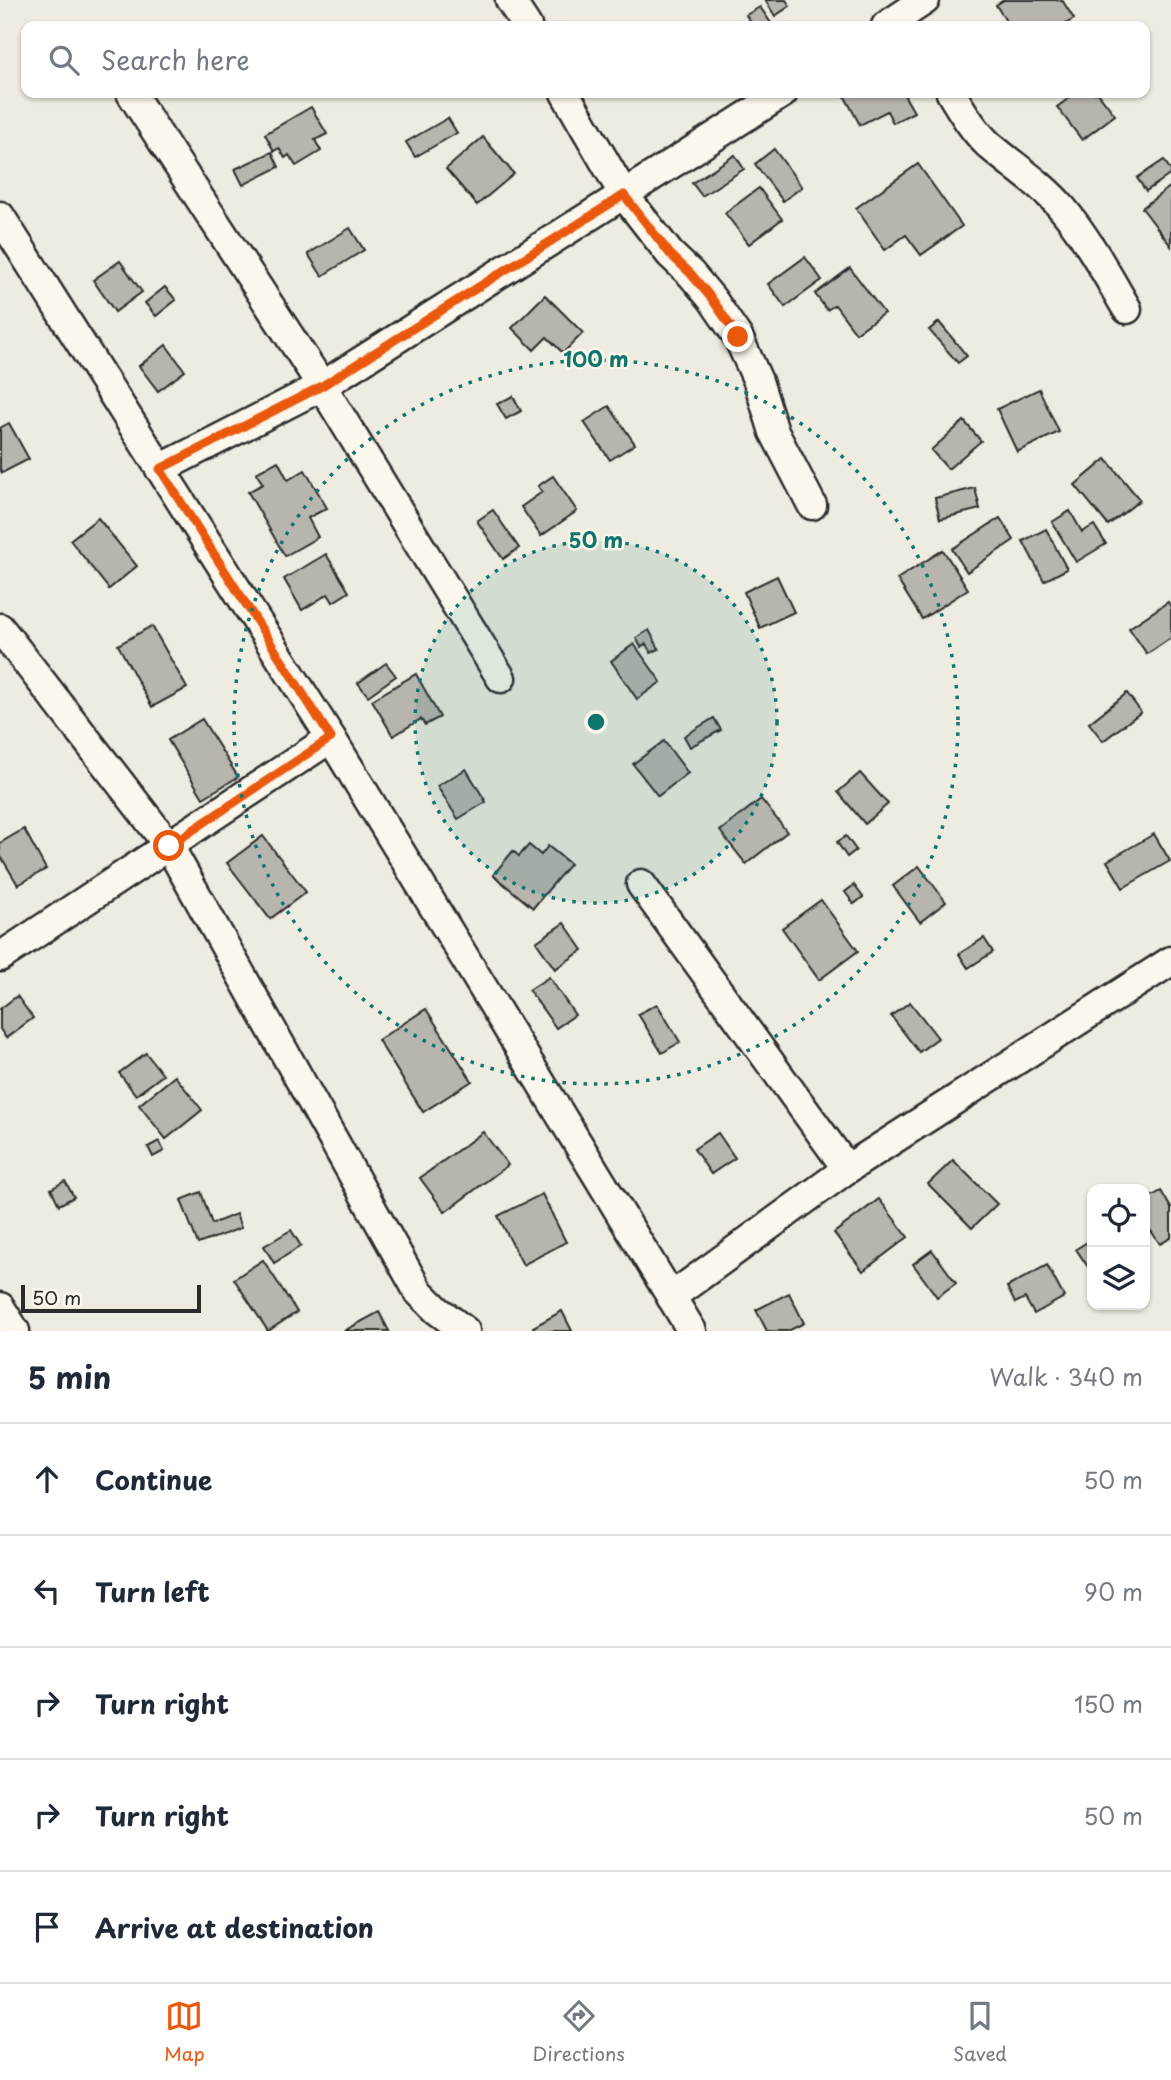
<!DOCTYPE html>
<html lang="en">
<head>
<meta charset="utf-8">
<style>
  body { margin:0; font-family:"Playpen Sans",sans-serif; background:#f6f6f7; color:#1f2937 }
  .controls { position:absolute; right:21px; bottom:21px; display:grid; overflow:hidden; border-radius:14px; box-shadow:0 2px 5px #0004 }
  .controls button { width:63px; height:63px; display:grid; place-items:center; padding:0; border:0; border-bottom:2px solid #e0e1e3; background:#fff; color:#1f2937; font:35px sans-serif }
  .scale { position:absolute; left:21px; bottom:18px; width:180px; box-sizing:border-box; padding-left:7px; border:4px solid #2b2b2b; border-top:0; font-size:19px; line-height:24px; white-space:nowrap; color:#2b2b2b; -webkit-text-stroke:5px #fbf7ec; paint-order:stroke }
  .stop { position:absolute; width:21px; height:21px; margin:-16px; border:5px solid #ea580c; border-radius:50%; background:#fff }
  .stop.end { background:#ea580c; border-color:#fff; box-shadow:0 2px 7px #0008 }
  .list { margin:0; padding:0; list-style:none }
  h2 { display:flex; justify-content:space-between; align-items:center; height:91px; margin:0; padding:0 28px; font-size:30px }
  h2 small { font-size:23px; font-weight:400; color:#747a83 }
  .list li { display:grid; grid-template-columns:46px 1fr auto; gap:21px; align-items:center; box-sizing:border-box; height:112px; padding:0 28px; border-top:2px solid #e0e1e3 }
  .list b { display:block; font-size:26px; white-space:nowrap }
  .list em { font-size:23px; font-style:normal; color:#747a83 }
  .icon { flex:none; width:38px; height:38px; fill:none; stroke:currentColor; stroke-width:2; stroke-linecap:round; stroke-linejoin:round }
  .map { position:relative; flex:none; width:1171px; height:1331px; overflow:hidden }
  .search { position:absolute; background:#fff; box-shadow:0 2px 5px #0004; left:21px; right:21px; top:21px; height:77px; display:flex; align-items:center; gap:18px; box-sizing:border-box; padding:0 24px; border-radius:14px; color:#747a83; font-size:26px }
  .sheet { height:651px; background:#fff }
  nav { display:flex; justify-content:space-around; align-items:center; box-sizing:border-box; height:98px; border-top:2px solid #e0e1e3; background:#fff; font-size:19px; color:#747a83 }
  nav a { display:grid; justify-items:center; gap:4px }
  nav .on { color:#ea580c }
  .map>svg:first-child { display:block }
  .building { fill:#b8b5ae; stroke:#2b2b2b; stroke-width:2 }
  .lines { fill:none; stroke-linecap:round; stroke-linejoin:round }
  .street-casing { stroke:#2b2b2b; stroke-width:33 }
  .street { stroke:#fbf7ec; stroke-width:28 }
  .route { stroke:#ea580c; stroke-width:9 }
  .ring { fill:none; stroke:#0f766e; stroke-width:3.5; stroke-dasharray:3.5 7 }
  .centre { fill:#0f766e; stroke:#fbf7ec; stroke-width:3.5 }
  .ring-label { font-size:21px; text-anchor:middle; font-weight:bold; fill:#0f766e; stroke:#fbf7ec; stroke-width:5; stroke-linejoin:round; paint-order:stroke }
</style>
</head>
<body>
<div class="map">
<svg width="1171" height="1331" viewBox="0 0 1171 1331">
  <rect width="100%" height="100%" fill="#eeebe0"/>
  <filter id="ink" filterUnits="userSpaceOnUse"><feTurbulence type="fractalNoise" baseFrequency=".0143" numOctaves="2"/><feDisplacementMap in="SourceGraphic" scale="14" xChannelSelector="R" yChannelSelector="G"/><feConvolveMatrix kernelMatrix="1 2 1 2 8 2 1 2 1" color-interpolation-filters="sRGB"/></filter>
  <g filter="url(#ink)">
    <g class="building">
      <polygon points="765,0 786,0 790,6 775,16"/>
      <polygon points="1004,0 1062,0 1074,19 1062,26 1009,26 996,5"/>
      <polygon points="760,7 773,26 753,26 746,15"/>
      <polygon points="843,93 903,93 914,112 893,123 887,111 860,125"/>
      <polygon points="1076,93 1098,93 1115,115 1082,140 1057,107"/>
      <polygon points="311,107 327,134 315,140 321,151 296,166 289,155 285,158 279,148 274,151 265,134"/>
      <polygon points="448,118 457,133 415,157 406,142"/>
      <polygon points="483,137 514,174 477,205 446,169"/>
      <polygon points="774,149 802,187 783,201 755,164"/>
      <polygon points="272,152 279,167 243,185 235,169"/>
      <polygon points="735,155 744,169 702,196 692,183"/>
      <polygon points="1164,160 1171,171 1171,174 1146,191 1137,178"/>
      <polygon points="918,164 962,226 921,255 906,235 885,250 856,208"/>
      <polygon points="1171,186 1171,246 1142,208"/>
      <polygon points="759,188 782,219 749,244 725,213"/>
      <polygon points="350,228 364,250 322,276 308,254"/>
      <polygon points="805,257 822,280 785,307 768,284"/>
      <polygon points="120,261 142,292 115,312 93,280"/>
      <polygon points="850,268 884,313 856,333 835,305 827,310 815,294"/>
      <polygon points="165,287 176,300 156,316 145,303"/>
      <polygon points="545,295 583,333 563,353 547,337 534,350 512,328"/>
      <polygon points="939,322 967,356 958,363 929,330"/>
      <polygon points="166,345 185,371 158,391 139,366"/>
      <polygon points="1039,389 1059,432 1017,452 997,409"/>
      <polygon points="513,396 521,411 506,419 497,404"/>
      <polygon points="609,406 635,444 610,460 584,422"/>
      <polygon points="964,421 981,441 948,469 931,450"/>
      <polygon points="9,423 29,459 2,473 0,469 0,428"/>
      <polygon points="1106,459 1140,500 1108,525 1075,485"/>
      <polygon points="278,461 288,480 305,470 327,508 308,518 318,537 285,556 248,492 263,484 256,473"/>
      <polygon points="553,476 577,511 541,536 521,507 542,492 538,486"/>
      <polygon points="975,488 980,509 940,519 935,498"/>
      <polygon points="493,510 519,548 503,559 477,521"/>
      <polygon points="1070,511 1082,532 1094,525 1106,544 1076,562 1052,522"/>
      <polygon points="98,518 137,566 109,589 70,540"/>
      <polygon points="1000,518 1014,540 967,572 952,549"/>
      <polygon points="1046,529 1067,569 1044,581 1023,541"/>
      <polygon points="943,550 968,589 922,619 897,579"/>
      <polygon points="326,554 349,592 333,602 328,594 302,610 284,579"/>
      <polygon points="777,576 794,612 760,628 744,592"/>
      <polygon points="1168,602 1171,607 1171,638 1147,654 1129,628"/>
      <polygon points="152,626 187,688 152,707 118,645"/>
      <polygon points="649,630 659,649 651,653 646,644 641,647 636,638"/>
      <polygon points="634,644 661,682 637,699 611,661"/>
      <polygon points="386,663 396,676 368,696 358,683"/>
      <polygon points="416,674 440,717 425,725 421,719 393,736 372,700"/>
      <polygon points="1127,693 1141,712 1103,741 1089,723"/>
      <polygon points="714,718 721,730 690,747 684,736"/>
      <polygon points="202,719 238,777 203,798 168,740"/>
      <polygon points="664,741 688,773 658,796 633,764"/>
      <polygon points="466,769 486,802 458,819 437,786"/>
      <polygon points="860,773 888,804 865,824 838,792"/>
      <polygon points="761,799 787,832 746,864 720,831"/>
      <polygon points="24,829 46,869 18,885 0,855 0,843"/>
      <polygon points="1154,834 1170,861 1123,888 1107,861"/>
      <polygon points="263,836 306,892 270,919 227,863"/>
      <polygon points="846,836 856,850 847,857 837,842"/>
      <polygon points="529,845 541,855 548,846 570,864 533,908 493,875 513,851 519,856"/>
      <polygon points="919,866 946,902 920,922 893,886"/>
      <polygon points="854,885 863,897 854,904 845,892"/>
      <polygon points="821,900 858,951 819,980 782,928"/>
      <polygon points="564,923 583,950 555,969 536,942"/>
      <polygon points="984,938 993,952 968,968 959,954"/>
      <polygon points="549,977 575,1015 556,1028 529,990"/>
      <polygon points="17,996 33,1018 6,1038 0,1029 0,1009"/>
      <polygon points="910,1002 938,1038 919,1052 891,1016"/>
      <polygon points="657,1004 680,1042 662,1053 638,1014"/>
      <polygon points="426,1009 472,1081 423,1112 378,1040"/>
      <polygon points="146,1053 163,1075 136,1095 119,1073"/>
      <polygon points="175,1076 202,1110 166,1139 139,1105"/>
      <polygon points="483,1132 508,1165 445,1212 420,1178"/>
      <polygon points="718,1133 735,1158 711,1174 694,1149"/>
      <polygon points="159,1141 164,1151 153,1157 148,1147"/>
      <polygon points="953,1160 997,1204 972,1228 928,1184"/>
      <polygon points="65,1181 74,1197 59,1205 51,1189"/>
      <polygon points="1161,1191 1171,1208 1171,1238 1160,1244 1151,1231 1145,1234 1145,1200"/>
      <polygon points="201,1192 212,1224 236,1214 241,1228 198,1244 181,1200"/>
      <polygon points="542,1194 566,1242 523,1265 498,1216"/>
      <polygon points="879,1199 908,1237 863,1271 834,1233"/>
      <polygon points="291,1230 301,1246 274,1263 264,1246"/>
      <polygon points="1092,1239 1092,1273 1076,1249"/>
      <polygon points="932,1250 956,1283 937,1297 913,1264"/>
      <polygon points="263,1260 297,1312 268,1331 234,1279"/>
      <polygon points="1047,1265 1064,1297 1034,1314 1025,1298 1015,1303 1007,1287"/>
      <polygon points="789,1293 804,1323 788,1331 767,1331 756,1310"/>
      <polygon points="562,1311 572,1331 536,1331 533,1327"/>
      <polygon points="379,1312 389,1331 344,1331"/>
    </g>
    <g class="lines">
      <g class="street-casing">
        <g id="street">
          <polyline points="510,0 527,26"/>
          <polyline points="886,26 925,0"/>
          <polyline points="131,93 322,386 501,678"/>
          <polyline points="565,93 624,195 670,254 691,274 712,299 738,337 758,381 774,432 812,505"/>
          <path d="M951,93C962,111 973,130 989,145C1013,166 1042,184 1063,209C1088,239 1107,275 1127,309"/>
          <polyline points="0,216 331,738 692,1331"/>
          <polyline points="160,469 322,386 783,93"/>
          <polyline points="0,628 169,846 418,1291 437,1310 465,1331"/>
          <polyline points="641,884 847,1169"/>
          <polyline points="0,957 331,738"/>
          <polyline points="671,1297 847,1169 1171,961"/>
          <polyline points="0,1307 15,1331"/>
        </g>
      </g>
      <use href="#street" class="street"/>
    </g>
  </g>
  <g class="lines" filter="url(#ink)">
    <polyline class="route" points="169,846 331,738 160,469 322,386 624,195 670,254 691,274 712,299 738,337"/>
  </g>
  <circle cx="596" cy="722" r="181" fill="#0f766e" fill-opacity=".12"/>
  <g class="ring">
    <circle cx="596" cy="722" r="181"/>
    <circle cx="596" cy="722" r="362"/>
  </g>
  <circle cx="596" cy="722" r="10" class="centre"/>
  <g class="ring-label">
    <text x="596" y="367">100 m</text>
    <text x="596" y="548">50 m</text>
  </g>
</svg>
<div class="controls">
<button><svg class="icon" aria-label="locate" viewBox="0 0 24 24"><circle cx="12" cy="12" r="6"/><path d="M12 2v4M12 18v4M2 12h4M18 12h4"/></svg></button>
<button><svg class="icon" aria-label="layers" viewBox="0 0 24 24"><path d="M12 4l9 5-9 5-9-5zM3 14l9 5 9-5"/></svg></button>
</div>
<div class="scale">50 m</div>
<div class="stop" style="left:169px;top:846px"></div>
<div class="stop end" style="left:738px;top:337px"></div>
<div class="search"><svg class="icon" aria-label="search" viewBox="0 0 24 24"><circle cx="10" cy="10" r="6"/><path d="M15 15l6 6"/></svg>Search here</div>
</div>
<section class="sheet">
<h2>5 min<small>Walk · 340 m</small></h2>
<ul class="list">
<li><svg class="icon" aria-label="ahead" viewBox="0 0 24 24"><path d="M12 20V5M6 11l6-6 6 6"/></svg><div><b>Continue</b></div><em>50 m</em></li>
<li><svg class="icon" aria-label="left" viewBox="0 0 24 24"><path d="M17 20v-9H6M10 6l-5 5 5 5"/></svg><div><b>Turn left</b></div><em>90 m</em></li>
<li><svg class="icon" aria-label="right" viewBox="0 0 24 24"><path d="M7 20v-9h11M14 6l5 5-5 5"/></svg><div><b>Turn right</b></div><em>150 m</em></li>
<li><svg class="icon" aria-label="right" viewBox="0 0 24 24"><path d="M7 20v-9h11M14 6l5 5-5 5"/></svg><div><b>Turn right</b></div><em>50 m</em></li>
<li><svg class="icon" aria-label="arrive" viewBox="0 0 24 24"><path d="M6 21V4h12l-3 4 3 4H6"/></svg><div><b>Arrive at destination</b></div></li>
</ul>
</section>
<nav>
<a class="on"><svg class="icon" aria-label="map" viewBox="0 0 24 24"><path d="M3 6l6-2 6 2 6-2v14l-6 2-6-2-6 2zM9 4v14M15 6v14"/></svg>Map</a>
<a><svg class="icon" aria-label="directions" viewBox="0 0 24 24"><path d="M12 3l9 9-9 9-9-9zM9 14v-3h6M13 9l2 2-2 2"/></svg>Directions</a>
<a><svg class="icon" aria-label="saved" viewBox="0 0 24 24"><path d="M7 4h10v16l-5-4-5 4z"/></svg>Saved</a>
</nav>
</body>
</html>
